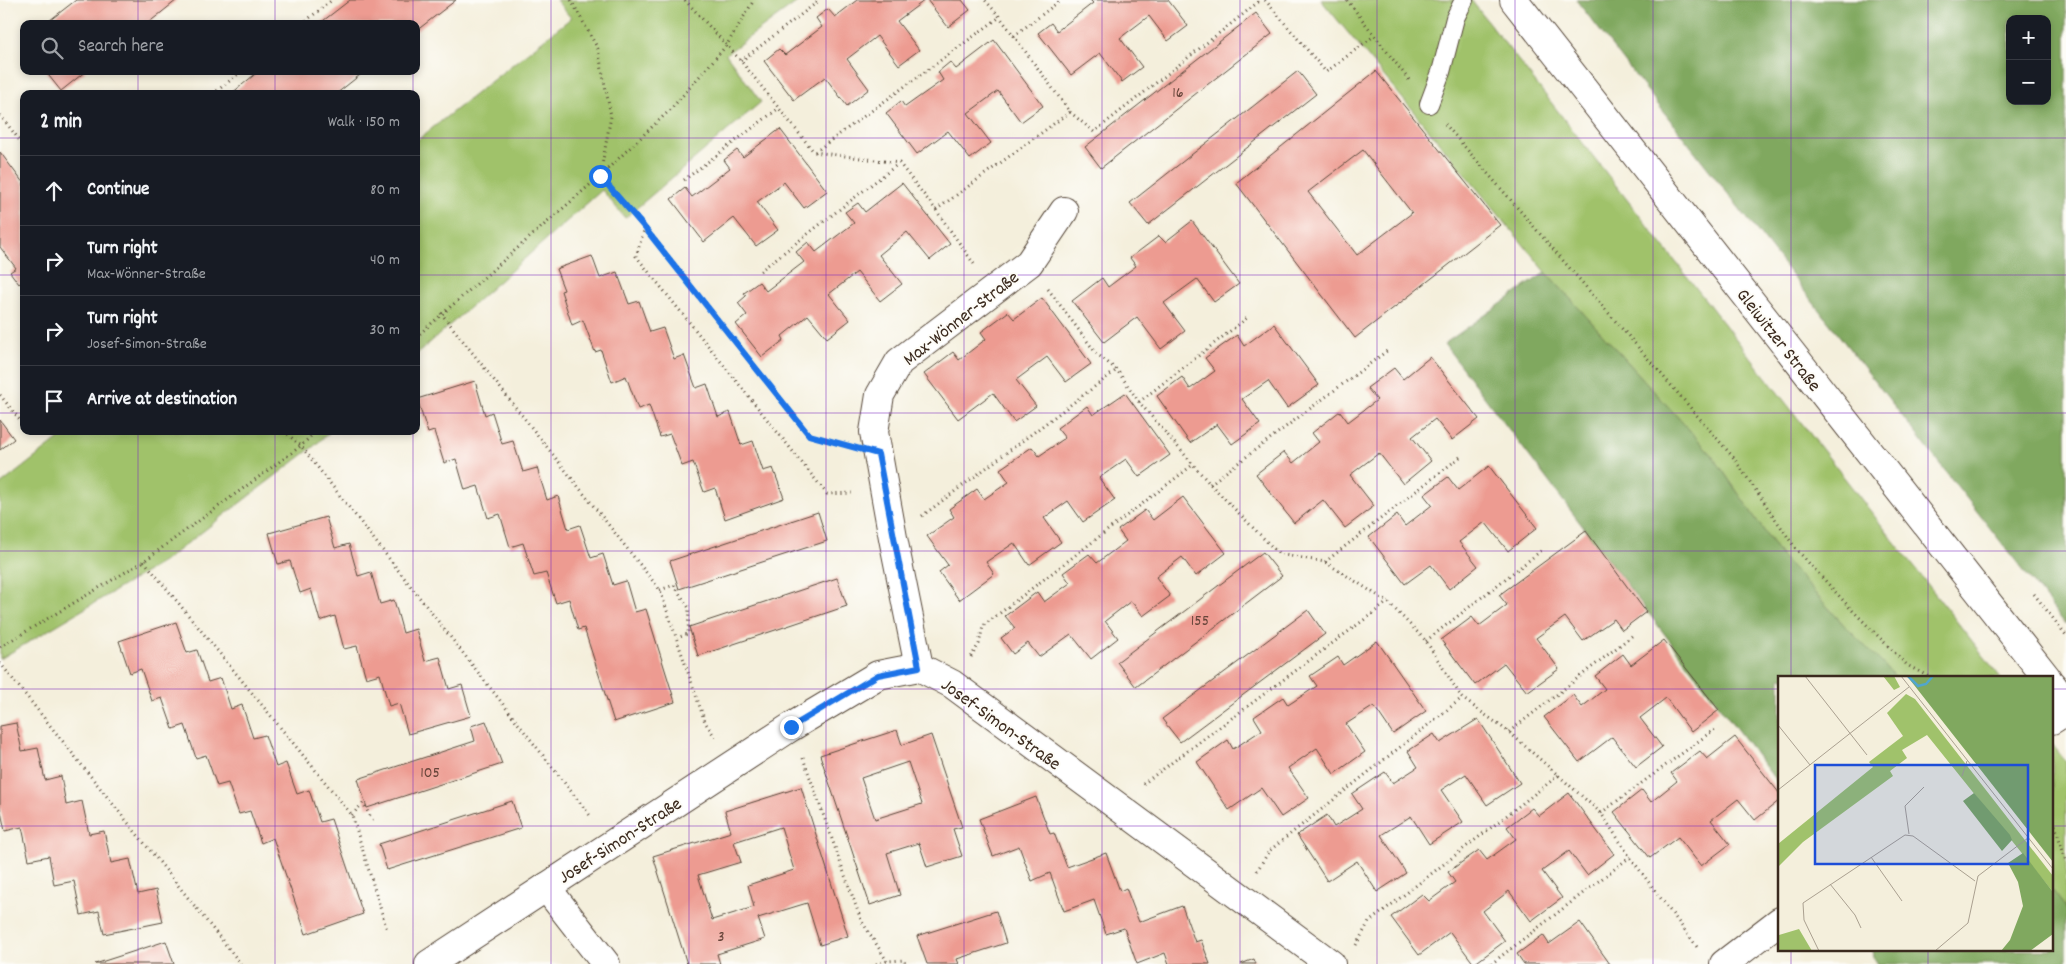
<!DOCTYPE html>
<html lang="en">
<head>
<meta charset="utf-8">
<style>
  body { margin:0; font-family:Dekko,sans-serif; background:#20242c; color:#f1f3f6 }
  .controls { position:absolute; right:15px; top:15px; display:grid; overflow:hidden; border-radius:10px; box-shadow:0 2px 8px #0003 }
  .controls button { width:45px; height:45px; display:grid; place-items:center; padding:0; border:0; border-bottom:1px solid #363941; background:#171b24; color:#f1f3f6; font:25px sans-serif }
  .stop { position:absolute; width:15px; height:15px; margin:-11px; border:4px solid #1a73e8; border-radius:50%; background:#fff }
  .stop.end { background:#1a73e8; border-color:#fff; box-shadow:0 1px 5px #0008 }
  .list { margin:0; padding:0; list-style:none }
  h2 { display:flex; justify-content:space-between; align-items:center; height:65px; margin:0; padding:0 20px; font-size:21px }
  h2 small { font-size:16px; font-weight:400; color:#9ea1a6 }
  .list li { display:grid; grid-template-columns:32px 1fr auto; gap:15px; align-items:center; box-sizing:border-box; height:70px; padding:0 20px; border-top:1px solid #363941 }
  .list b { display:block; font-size:19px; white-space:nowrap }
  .list p { margin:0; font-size:16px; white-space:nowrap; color:#9ea1a6 }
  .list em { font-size:16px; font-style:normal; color:#9ea1a6 }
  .icon { flex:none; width:28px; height:28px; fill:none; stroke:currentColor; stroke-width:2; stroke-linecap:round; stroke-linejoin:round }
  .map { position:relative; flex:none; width:2066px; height:964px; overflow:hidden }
  .search { position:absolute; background:#171b24; box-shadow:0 2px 8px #0003; left:20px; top:20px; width:400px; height:55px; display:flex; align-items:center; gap:12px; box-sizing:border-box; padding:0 18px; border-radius:10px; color:#9ea1a6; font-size:19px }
  .panel { position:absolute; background:#171b24; box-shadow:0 2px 8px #0003; left:20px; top:90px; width:400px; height:345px; border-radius:10px }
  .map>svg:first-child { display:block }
  .green { fill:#a0c26b; stroke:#6e7644 }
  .forest { fill:#80a85f; stroke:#5e693e; fill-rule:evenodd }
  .building { fill:#ed9b91; fill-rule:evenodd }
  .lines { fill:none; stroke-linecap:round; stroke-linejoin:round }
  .lane-casing { stroke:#57483a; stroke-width:20 }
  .street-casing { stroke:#57483a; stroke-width:30 }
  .secondary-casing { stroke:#57483a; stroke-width:30 }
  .path { stroke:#57483a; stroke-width:3; stroke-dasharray:1 4; stroke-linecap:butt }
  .lane { stroke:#fff; stroke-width:18 }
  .street { stroke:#fff; stroke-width:28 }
  .secondary { stroke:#fff; stroke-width:28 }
  .route { stroke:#1a73e8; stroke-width:6 }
  .grid { fill:none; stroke:#7b2cbf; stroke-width:1; stroke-opacity:0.55 }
  .labels { text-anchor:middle; stroke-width:4; stroke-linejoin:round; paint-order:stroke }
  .number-label { font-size:16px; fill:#68463b }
  .street-label { font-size:19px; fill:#3b2a1e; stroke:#fdfcf7 }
  .inset-river { fill:none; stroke:#51a6cd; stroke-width:2.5 }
  .inset-road { fill:none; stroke:#aaa090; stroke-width:1 }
  .view { fill:#1d4ed8; fill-opacity:0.15; stroke:#1d4ed8; stroke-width:2.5 }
  .inset-edge { fill:none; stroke:#3b2a1e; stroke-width:2.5 }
</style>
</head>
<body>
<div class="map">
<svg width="2066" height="964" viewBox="0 0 2066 964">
  <rect width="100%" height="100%" fill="#fdfcf7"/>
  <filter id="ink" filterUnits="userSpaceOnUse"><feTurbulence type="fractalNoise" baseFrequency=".02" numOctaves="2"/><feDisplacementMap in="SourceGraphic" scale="10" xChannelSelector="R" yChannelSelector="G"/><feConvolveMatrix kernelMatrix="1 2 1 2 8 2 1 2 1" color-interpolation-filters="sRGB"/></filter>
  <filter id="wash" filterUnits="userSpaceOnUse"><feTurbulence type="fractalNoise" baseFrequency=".0096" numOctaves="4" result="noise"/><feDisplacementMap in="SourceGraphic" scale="20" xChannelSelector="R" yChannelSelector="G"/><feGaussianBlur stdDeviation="1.12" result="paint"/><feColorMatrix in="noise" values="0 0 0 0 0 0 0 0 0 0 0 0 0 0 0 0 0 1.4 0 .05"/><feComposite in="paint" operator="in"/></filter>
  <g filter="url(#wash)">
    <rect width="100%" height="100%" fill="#f4efdc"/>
    <g class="green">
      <polygon points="556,0 800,0 726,54 761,102 625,218 602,190 416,355 416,141 571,18"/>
      <polygon points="1321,0 1471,0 2001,678 1897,678 1844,625 1782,557 1712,455 1546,272"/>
      <polygon points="69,431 331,431 313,447 163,562 0,659 0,485"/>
      <polygon points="2052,744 2066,762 2066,908 2052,890"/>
    </g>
    <g class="forest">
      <path d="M1576,0H2066V625ZM2010,19H2047V101H2010Z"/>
      <polygon points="1546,272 1712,455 1782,557 1844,625 1897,678 1780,678 1780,786 1444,344"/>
      <polygon points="2052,890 2066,908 2066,964 1878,964 1874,958 1873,950 2052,950"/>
    </g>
    <g id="blocks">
      <g class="building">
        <polygon points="76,0 177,0 147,24 45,24"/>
        <polygon points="350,0 456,0 416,31 416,24 319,24"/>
        <polygon points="857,0 925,0 897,21 919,50 899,65 877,36 847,59 869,89 847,106 825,77 794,100 764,61 779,49 785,55 822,27 816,18 828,9 835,17"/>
        <polygon points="927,0 962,0 970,10 948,27"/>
        <polygon points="1090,0 1168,0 1188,26 1168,41 1149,16 1120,38 1142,67 1122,82 1100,53 1071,75 1038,33 1051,23 1057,31 1093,3"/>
        <polygon points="1256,13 1272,34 1101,168 1085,147"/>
        <polygon points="994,40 1043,106 1021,122 998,91 968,113 991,143 970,159 948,131 917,154 886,113 901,101 905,107 943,80 938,72 950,62 956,69"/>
        <polygon points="45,71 86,71 61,91"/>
        <polygon points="259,71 365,71 336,94 231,94"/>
        <polygon points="1298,71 1316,94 1148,225 1130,203"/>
        <path d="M1376,71L1500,225L1355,338L1236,183ZM1363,150L1412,213L1357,255L1308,192Z"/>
        <polygon points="780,129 827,191 804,208 784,182 757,202 778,230 756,246 734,218 704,242 671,199 685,188 692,197 730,168 724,160 737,150 743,157"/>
        <polygon points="0,152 24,184 24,280 19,284 10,272 16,268 0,247"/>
        <polygon points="902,183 950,244 930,260 907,232 879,255 902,284 880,301 857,272 829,294 850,320 827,338 808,315 782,336 784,340 762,357 736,324 747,315 738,303 746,296 744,293 759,282 766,291 804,262 796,252 808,242 816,252 854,223 845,212 858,203 865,212"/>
        <polygon points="1192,221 1239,284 1214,302 1197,279 1164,303 1185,331 1161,349 1137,317 1104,342 1072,301 1102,278 1108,287 1136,266 1130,258 1159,236 1165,242"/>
        <polygon points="592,256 600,278 617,272 629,304 639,301 650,332 663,328 674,359 684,355 696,388 707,384 718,417 730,412 741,445 753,441 763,471 773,468 784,498 725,519 715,488 704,492 693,462 682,466 670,434 660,437 649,405 638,409 626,376 612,382 601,350 595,352 583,320 572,325 561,291 564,290 556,269"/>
        <polygon points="1042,298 1091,364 1066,382 1047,357 1016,380 1036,406 1014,422 993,393 958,419 924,374 953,352 959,360 986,339 981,332 1008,312 1014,319"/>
        <polygon points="1274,324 1319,385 1287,408 1268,381 1242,399 1260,424 1232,444 1217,424 1190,443 1157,396 1182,377 1190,389 1215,371 1205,358 1237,335 1244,346"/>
        <polygon points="1430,357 1479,419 1452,440 1435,419 1412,437 1431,461 1403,484 1379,453 1350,475 1374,506 1345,528 1323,500 1294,523 1256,474 1284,452 1293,463 1319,442 1312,433 1340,411 1348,422 1377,400 1367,388 1394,368 1403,379"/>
        <polygon points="475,381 485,415 492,412 502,444 513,441 523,472 537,468 547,500 558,496 568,529 580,525 591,558 603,554 613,585 626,581 635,612 646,609 675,702 614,722 584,628 578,630 569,599 556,603 546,573 534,576 523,543 510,547 500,514 488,518 478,486 465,490 456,459 444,463 434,431 428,433 417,399"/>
        <polygon points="1125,393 1170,455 1139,477 1126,459 1099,478 1115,500 1083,522 1068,501 1044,518 1061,542 1029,565 1014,543 986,562 994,574 959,600 939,572 948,565 927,536 954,517 949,509 977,489 984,499 1009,482 1000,469 1032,447 1039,456 1065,438 1057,428 1087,406 1093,415"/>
        <polygon points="0,420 14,439 0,450"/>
        <polygon points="1489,466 1537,528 1508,551 1485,522 1459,542 1478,566 1449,589 1431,565 1405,584 1369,537 1397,515 1405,526 1432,505 1424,495 1448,477 1458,490"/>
        <polygon points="1183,497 1226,553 1196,576 1182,557 1156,577 1170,596 1143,616 1131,601 1105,621 1118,638 1091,659 1071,634 1039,657 1028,643 1013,654 1001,638 1015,628 1005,616 1037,592 1044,602 1070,583 1063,573 1089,554 1097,563 1126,541 1118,530 1145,510 1153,520"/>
        <polygon points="818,512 827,541 679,589 670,561"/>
        <polygon points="326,517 335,548 349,544 358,576 371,572 380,604 394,600 403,633 416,629 425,661 440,657 449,689 462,685 471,716 408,734 399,703 389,706 380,674 366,678 357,646 344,649 335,616 320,621 311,589 300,593 290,561 278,564 269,533"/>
        <polygon points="1586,531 1646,612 1622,630 1614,619 1583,641 1565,617 1536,638 1559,669 1527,692 1504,663 1475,685 1441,640 1472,617 1479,626 1507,605 1499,595"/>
        <polygon points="1263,552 1282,576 1136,687 1117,662"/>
        <polygon points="837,578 847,606 698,656 689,627"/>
        <polygon points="1308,610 1325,634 1180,742 1162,719"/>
        <polygon points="176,622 187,653 197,650 208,682 221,678 231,709 242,705 253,738 265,735 276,767 286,763 297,794 309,790 320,822 331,819 363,914 306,934 273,838 261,843 250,811 239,814 228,783 217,786 206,755 196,758 185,725 173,729 162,698 152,701 141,669 130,673 119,641"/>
        <polygon points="1664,640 1719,710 1691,732 1666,698 1640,718 1662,747 1636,767 1612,737 1579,762 1544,717 1573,695 1582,707 1605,689 1595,676 1623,654 1631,665"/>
        <polygon points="1377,641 1426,711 1393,734 1374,706 1346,724 1365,752 1334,774 1317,748 1288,768 1309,798 1281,817 1261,788 1229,810 1197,762 1228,740 1233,749 1262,730 1254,717 1283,697 1288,705 1317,686 1310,676 1338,657 1343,665"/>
        <polygon points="1478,719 1520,783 1487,805 1466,774 1441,790 1463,822 1429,844 1411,816 1381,835 1406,873 1377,892 1357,861 1327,881 1297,835 1327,815 1334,827 1362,809 1352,794 1385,772 1393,783 1418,767 1408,751 1434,734 1440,743"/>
        <polygon points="486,721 502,764 367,808 358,779 475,741 471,726"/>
        <polygon points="16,723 22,751 38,748 45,780 61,776 66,805 82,801 89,834 104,831 111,863 130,859 138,894 156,890 163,922 104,934 99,911 81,915 74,881 54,885 49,856 29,860 22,827 5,831 0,807 0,726"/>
        <path d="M897,730L902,745L931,735L962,827L953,829L962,856L927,867L919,843L887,853L900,895L870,905L820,755ZM908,762L922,804L875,819L861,778Z"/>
        <polygon points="1735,737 1780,794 1780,800 1755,820 1738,799 1711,820 1730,844 1701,866 1678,837 1650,858 1614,812 1642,790 1651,802 1677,781 1671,773 1700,751 1707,759"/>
        <path d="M801,787L848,936L820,945L807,903L758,918L765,939L717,954L720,964H687L653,856L731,832L725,811ZM781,827L794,870L748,885L754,907L712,920L698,875L741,862L734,842Z"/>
        <polygon points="1569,793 1614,854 1587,875 1569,851 1542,871 1562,898 1531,921 1509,891 1483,911 1505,941 1474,964 1450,932 1419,955 1391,917 1422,894 1429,901 1455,882 1448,872 1479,850 1487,860 1516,839 1507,827 1532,808 1539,816"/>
        <polygon points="1036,797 1050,834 1054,833 1067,867 1106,853 1120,891 1126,888 1139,922 1182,906 1195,942 1201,940 1210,964 1169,964 1165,953 1137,964 1124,928 1106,934 1094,900 1064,911 1050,873 1032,881 1019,846 993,856 979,819"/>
        <polygon points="512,801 521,828 387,870 379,844"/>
        <polygon points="996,911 1006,943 957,959 959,964 927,964 917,936"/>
        <polygon points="1580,922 1610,964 1524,964 1517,954 1543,935 1549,944"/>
        <polygon points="166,941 174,964 95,964"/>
        <polygon points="1254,959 1256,964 1241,964"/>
      </g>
    </g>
  </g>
  <g filter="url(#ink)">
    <use href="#blocks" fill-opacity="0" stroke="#57483a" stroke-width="1"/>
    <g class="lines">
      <g class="lane-casing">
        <polyline id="lane" points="1429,104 1441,72 1455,18 1464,0"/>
      </g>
      <g class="street-casing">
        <g id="street">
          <polyline points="919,667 893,538 874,432 880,395 899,362 1029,263 1064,211"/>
          <polyline points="2052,720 2066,711"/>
          <polyline points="546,887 606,964"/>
          <polyline points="429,964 791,727 878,675 919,667 952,684 1331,964"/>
          <polyline points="1724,964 1780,921"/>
        </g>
      </g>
      <g class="secondary-casing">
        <g id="secondary">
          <polyline points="1514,0 2047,678"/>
          <polyline points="2052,685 2066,703"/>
        </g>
      </g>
      <g class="path">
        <polyline points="571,0 598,49 611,116 600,176 645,227 809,435 844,445"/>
        <polyline points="685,0 741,61 814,152 899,163 936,210 974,264"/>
        <polyline points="1265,0 1326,72 1374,36"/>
        <polyline points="1347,0 1409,80"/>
        <polyline points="302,24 332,0"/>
        <polyline points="1014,36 1061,0"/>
        <polyline points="741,61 820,0"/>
        <polyline points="213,94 242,71"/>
        <polyline points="1070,112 1094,132 1261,0"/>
        <polyline points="0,115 24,146"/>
        <polyline points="1445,124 1733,457 1796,549 1852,610 1907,665 1931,678"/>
        <polyline points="815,152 1000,17"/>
        <polyline points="684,180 779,108"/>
        <polyline points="936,210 1070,112 1000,17 985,0"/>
        <polyline points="645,227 636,256 827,494 852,493"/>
        <polyline points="760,271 898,164"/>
        <polyline points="1048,289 1096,353 1117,370 1139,402 1210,484 1279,554 1325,562 1388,602 1426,641 1462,698 1509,732 1601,813 1630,857 1697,947"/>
        <polyline points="441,313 660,590 705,722 715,737"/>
        <polyline points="416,337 600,176 670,110 726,46 754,0"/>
        <polyline points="0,395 24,425"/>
        <polyline points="1139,402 1247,318"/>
        <polyline points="284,431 301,446 592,818"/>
        <polyline points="1210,484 1388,350"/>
        <polyline points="922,516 1117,370"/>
        <polyline points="144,561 352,815 387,930"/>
        <polyline points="1325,562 1460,457"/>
        <polyline points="660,590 674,585 689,608 688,634 677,638"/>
        <polyline points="2034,594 2066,635"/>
        <polyline points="1426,641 1542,550"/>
        <polyline points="0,647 144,561 301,446 316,431"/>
        <polyline points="971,657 979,644 983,626 1194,464"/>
        <polyline points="0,663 241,964"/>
        <polyline points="1509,732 1633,635"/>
        <polyline points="803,758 861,920 887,961"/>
        <polyline points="1143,784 1388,602"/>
        <polyline points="1601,813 1715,729"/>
        <polyline points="352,815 363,803 374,823"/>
        <polyline points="2052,821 2055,825 2066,861"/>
        <polyline points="1257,871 1269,851 1462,698"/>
        <polyline points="1356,945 1369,922 1559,775"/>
        <polyline points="876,964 887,961 904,960 905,964"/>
        <polyline points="1491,964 1630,857"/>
      </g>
      <use href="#lane" class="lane"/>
      <use href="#street" class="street"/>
      <use href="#secondary" class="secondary"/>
    </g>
  </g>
  <g class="lines" filter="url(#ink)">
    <polyline class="route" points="600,176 644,227 809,435 878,454 919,667 878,675 791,727"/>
  </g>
  <path class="grid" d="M138,0V24M275,0V24M413,0V24M551,0V964M689,0V964M826,0V964M964,0V964M1102,0V964M1240,0V964M1377,0V964M1515,0V964M1653,0V964M1791,0V678M1928,0V678M138,71V94M275,71V94M413,71V94M0,138H24M416,138H2066M0,275H24M416,275H2066M0,413H24M416,413H2066M138,431V964M275,431V964M413,431V964M0,551H2066M0,689H1780M2052,689H2066M0,826H1780M2052,826H2066M1791,950V964M1928,950V964"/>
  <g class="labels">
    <g class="number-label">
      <text x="1178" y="97">16</text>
      <text x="1200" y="625">155</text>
      <text x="430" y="777">105</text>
      <text x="721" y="941">3</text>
    </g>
    <g class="street-label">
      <text transform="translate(960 317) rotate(-38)" y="7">Max-Wönner-Straße</text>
      <text transform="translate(1780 339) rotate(52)" y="7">Gleiwitzer Straße</text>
      <text transform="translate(1002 723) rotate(36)" y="7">Josef-Simon-Straße</text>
      <text transform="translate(619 839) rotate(-33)" y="7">Josef-Simon-Straße</text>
    </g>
  </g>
  <g transform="translate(1778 676)">
    <rect width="275" height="275" fill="#f4efdc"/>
    <path d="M105,0H116L122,11L116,14ZM128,18L137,23L275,200V216L149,59L124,74L129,82L112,95L115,100L25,166L0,191V168L95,91L91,86L125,60L109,37ZM21,253L34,275H0V255L1,259Z" fill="#a0c26b"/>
    <path d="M129,0H275V186ZM196,117L232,159L234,164L224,175L185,125ZM245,177L275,216V258L252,275H223L232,264L245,230L240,206L230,187Z" fill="#80a85f"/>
    <path class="inset-river" d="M130,0L140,10L148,8L155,0"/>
    <path class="inset-road" d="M27,0L89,79M123,0L275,193M0,49L32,89M184,100L189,85M0,114L131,11M131,158L127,130L146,111M93,181L124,225M52,208L77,239L83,252M41,275L26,244L25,227L127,159L135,160L197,205M157,275L190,247L200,200L250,162"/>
    <path class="view" d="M37,89H250V188H37Z"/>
    <rect width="275" height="275" class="inset-edge"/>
  </g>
</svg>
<div class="controls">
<button>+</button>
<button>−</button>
</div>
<div class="stop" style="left:600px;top:176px"></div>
<div class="stop end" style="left:791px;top:727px"></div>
<div class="search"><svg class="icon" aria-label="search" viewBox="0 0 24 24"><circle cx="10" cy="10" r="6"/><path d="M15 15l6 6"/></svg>Search here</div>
<section class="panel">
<h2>2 min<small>Walk · 150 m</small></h2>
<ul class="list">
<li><svg class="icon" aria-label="ahead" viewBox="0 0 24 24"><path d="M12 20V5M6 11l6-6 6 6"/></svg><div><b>Continue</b></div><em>80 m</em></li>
<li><svg class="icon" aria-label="right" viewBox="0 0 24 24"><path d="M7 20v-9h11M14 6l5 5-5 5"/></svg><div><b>Turn right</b><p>Max-Wönner-Straße</p></div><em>40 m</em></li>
<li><svg class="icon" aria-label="right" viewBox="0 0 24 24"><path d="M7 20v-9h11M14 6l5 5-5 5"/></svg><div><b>Turn right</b><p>Josef-Simon-Straße</p></div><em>30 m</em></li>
<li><svg class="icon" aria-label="arrive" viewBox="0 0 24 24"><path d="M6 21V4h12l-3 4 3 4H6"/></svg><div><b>Arrive at destination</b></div></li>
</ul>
</section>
</div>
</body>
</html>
